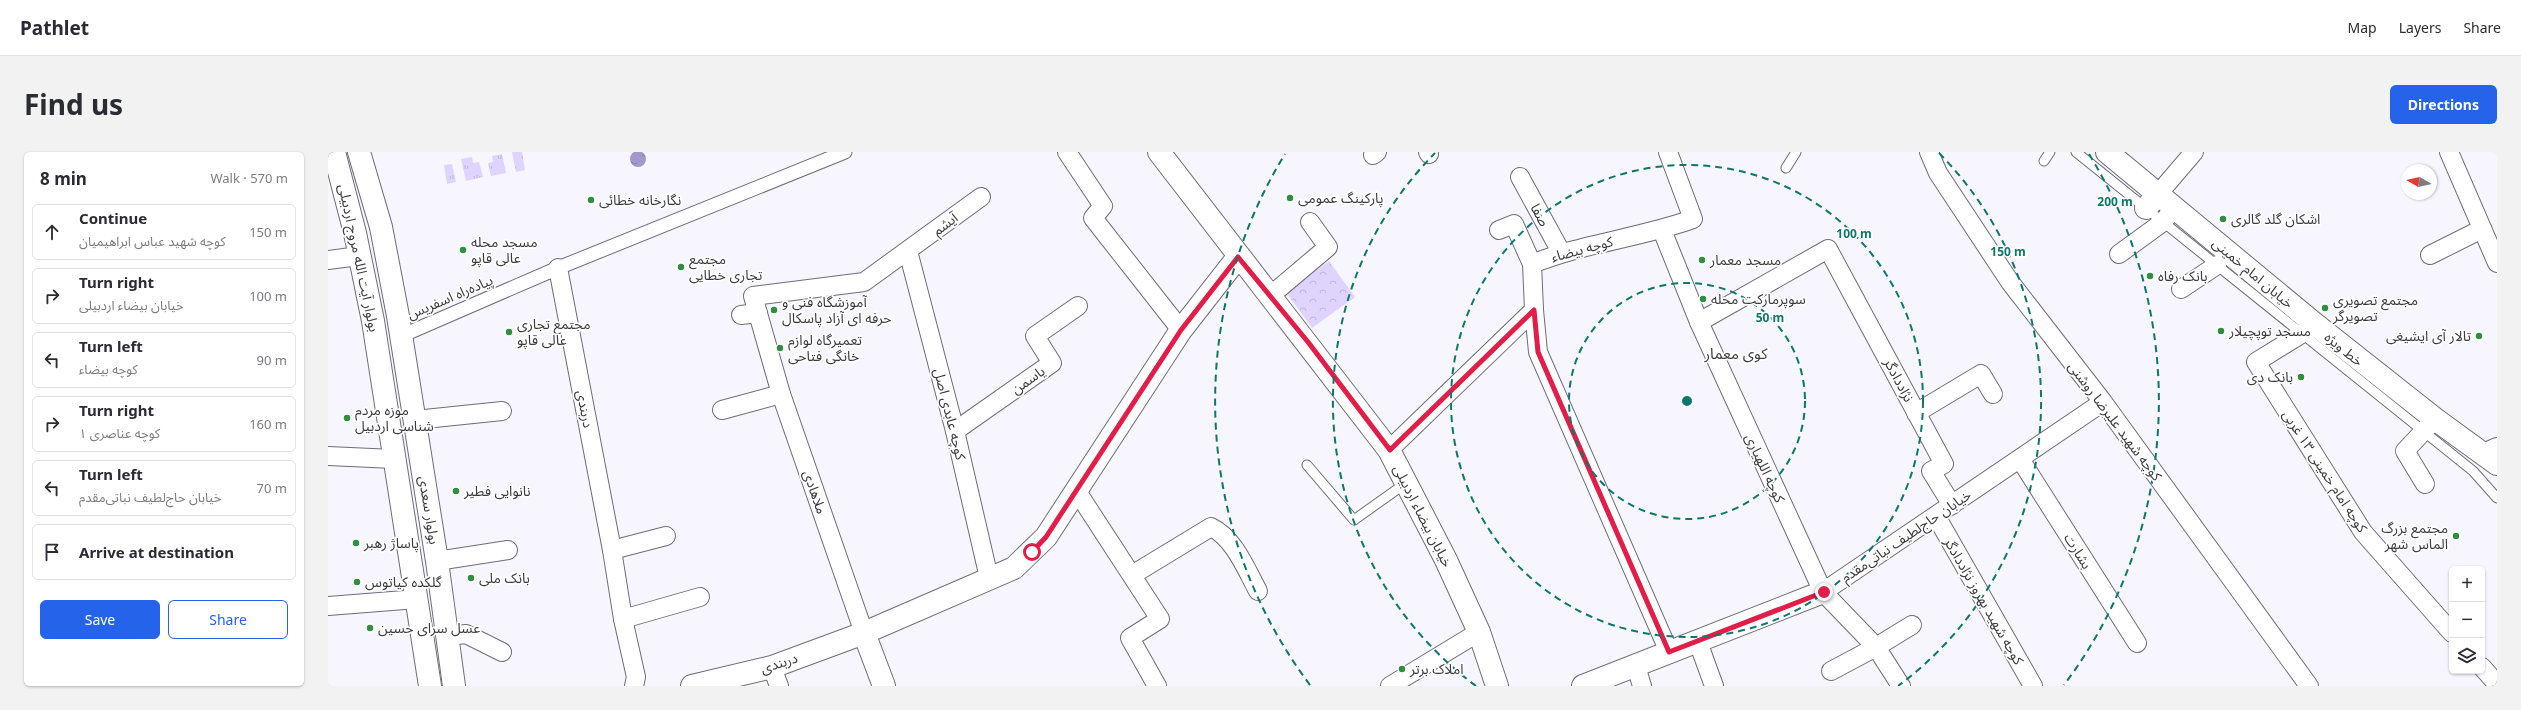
<!DOCTYPE html>
<html lang="en">
<head>
<meta charset="utf-8">
<style>
  body { margin:0; font-family:"Noto Sans","Noto Sans Arabic",sans-serif; background:#f2f2f3; color:#2b2b33 }
  .controls { position:absolute; right:12px; bottom:12px; display:grid; overflow:hidden; border-radius:6px; box-shadow:0 1px 3px #0004 }
  .controls button { width:36px; height:36px; display:grid; place-items:center; padding:0; border:0; border-bottom:1px solid #e1e1e2; background:#fff; color:#2b2b33; font:20px sans-serif }
  .compass { position:absolute; left:2073px; top:12px; width:36px; height:36px; border-radius:50%; background:#fff; box-shadow:0 1px 3px #0004; rotate:279deg }
  .stop { position:absolute; width:12px; height:12px; margin:-9px; border:3px solid #e11d48; border-radius:50%; background:#fff }
  .stop.end { background:#e11d48; border-color:#fff; box-shadow:0 1px 4px #0008 }
  .list { margin:0; padding:0; list-style:none }
  h2 { display:flex; justify-content:space-between; align-items:center; height:52px; margin:0; padding:0 16px; font-size:17px }
  h2 small { font-size:13px; font-weight:400; color:#7c7c81 }
  .list li { display:grid; grid-template-columns:26px 1fr auto; gap:12px; align-items:center; box-sizing:border-box; height:56px; margin:0 8px 8px; padding:0 8px; border:1px solid #e1e1e2; border-radius:6px }
  .list b { display:block; font-size:15px; white-space:nowrap }
  .list p { margin:0; font-size:13px; white-space:nowrap; color:#7c7c81 }
  .list em { font-size:13px; font-style:normal; color:#7c7c81 }
  .actions { display:flex; gap:8px; padding:12px 16px }
  .actions a { flex:1; padding:9px 0; border:1px solid #2563eb; border-radius:6px; text-align:center; font-size:14px; color:#2563eb }
  .actions .main { background:#2563eb; color:#fff }
  .icon { flex:none; width:22px; height:22px; fill:none; stroke:currentColor; stroke-width:2; stroke-linecap:round; stroke-linejoin:round }
  .map { position:relative; flex:none; width:2169px; height:534px; overflow:hidden; border-radius:6px }
  header { display:flex; align-items:center; gap:24px; box-sizing:border-box; height:56px; padding:0 20px; background:#fff; border-bottom:1px solid #e1e1e2 }
  header strong { font-size:19px }
  nav { display:flex; gap:22px; margin-inline-start:auto; font-size:14px }
  .intro { display:flex; align-items:center; justify-content:space-between; box-sizing:border-box; height:96px; padding:0 24px }
  h1 { margin:0; font-size:28px }
  .button { padding:10px 18px; border-radius:6px; background:#2563eb; color:#fff; font-size:14px; font-weight:700 }
  main { display:flex; gap:24px; padding:0 24px }
  aside { flex:1; background:#fff; border-radius:6px; box-shadow:0 1px 3px #0004 }
  .map>svg:first-child { display:block }
  .grass { fill:url(#grass-tufts) }
  .park { fill:url(#park-crowns) }
  .water { fill:url(#water-ripples) }
  .lines { fill:none; stroke-linecap:round; stroke-linejoin:round }
  .service-casing { stroke:#6f6d76; stroke-width:11 }
  .pedestrian-casing { stroke:#6f6d76; stroke-width:15 }
  .minor-casing { stroke:#6f6d76; stroke-width:20 }
  .tertiary-casing { stroke:#6f6d76; stroke-width:24 }
  .secondary-casing { stroke:#6f6d76; stroke-width:24 }
  .service { stroke:#fff; stroke-width:9 }
  .pedestrian { stroke:#fff; stroke-width:13 }
  .minor { stroke:#fff; stroke-width:18 }
  .tertiary { stroke:#fff; stroke-width:22 }
  .secondary { stroke:#fff; stroke-width:22 }
  .route { stroke:#e11d48; stroke-width:5 }
  .ring { fill:none; stroke:#0f766e; stroke-width:2; stroke-dasharray:7 5 }
  .poi-dot { fill:#318e40; stroke:#fff; stroke-width:1.5 }
  .labels { text-anchor:middle; stroke-width:3.5; stroke-linejoin:round; paint-order:stroke }
  .poi-label { font-size:14px; fill:#3a393d; stroke:#fff; text-anchor:start }
  .street-label { font-size:14px; fill:#3a393d; stroke:#fff }
  .neighbourhood-label { font-size:15px; fill:#3a393d; stroke:#fff }
  .centre { fill:#0f766e; stroke:#fff; stroke-width:2 }
  .ring-label { font-size:12px; text-anchor:middle; font-weight:bold; fill:#0f766e; stroke:#fff; stroke-width:3.5; stroke-linejoin:round; paint-order:stroke }
</style>
</head>
<body>
<header>
<strong>Pathlet</strong>
<nav><a>Map</a><a>Layers</a><a>Share</a></nav>
</header>
<div class="intro"><h1>Find us</h1><a class="button">Directions</a></div>
<main>
<aside>
<h2>8 min<small>Walk · 570 m</small></h2>
<ul class="list">
<li><svg class="icon" aria-label="ahead" viewBox="0 0 24 24"><path d="M12 20V5M6 11l6-6 6 6"/></svg><div><b>Continue</b><p>کوچه شهید عباس ابراهیمیان</p></div><em>150 m</em></li>
<li><svg class="icon" aria-label="right" viewBox="0 0 24 24"><path d="M7 20v-9h11M14 6l5 5-5 5"/></svg><div><b>Turn right</b><p>خیابان بیضاء اردبیلی</p></div><em>100 m</em></li>
<li><svg class="icon" aria-label="left" viewBox="0 0 24 24"><path d="M17 20v-9H6M10 6l-5 5 5 5"/></svg><div><b>Turn left</b><p>کوچه بیضاء</p></div><em>90 m</em></li>
<li><svg class="icon" aria-label="right" viewBox="0 0 24 24"><path d="M7 20v-9h11M14 6l5 5-5 5"/></svg><div><b>Turn right</b><p>کوچه عناصری ۱</p></div><em>160 m</em></li>
<li><svg class="icon" aria-label="left" viewBox="0 0 24 24"><path d="M17 20v-9H6M10 6l-5 5 5 5"/></svg><div><b>Turn left</b><p>خیابان حاج‌لطیف نباتی‌مقدم</p></div><em>70 m</em></li>
<li><svg class="icon" aria-label="arrive" viewBox="0 0 24 24"><path d="M6 21V4h12l-3 4 3 4H6"/></svg><div><b>Arrive at destination</b></div></li>
</ul>
<div class="actions"><a class="main">Save</a><a>Share</a></div>
</aside>
<div class="map">
<svg width="2169" height="534" viewBox="0 0 2169 534">
  <defs>
    <pattern id="grass-tufts" width="24" height="20" patternUnits="userSpaceOnUse"><rect width="24" height="20" fill="#ded4ff"/><path d="M3 7l-1-3M5 7V3M7 7l1-3M15 17l-1-3M17 17v-4M19 17l1-3" fill="none" stroke="#bfb7db"/></pattern>
    <pattern id="park-crowns" width="20" height="18" patternUnits="userSpaceOnUse"><rect width="20" height="18" fill="#ded4ff"/><path d="M2 6a3 3 0 1 1 6 0M12 15a3 3 0 1 1 6 0" fill="none" stroke="#bfb7db"/></pattern>
    <pattern id="water-ripples" width="26" height="14" patternUnits="userSpaceOnUse"><rect width="26" height="14" fill="#a596ce"/><path d="M2 4q2-2 4 0t4 0M15 11q2-2 4 0t4 0" fill="none" stroke="#877ba8"/></pattern>
  </defs>
  <rect width="100%" height="100%" fill="#f7f5fd"/>
  <g class="grass">
    <polygon points="184,0 194,0 197,18 188,20"/>
    <polygon points="174,2 178,21 163,24 160,11 165,10 164,4"/>
    <polygon points="144,5 145,11 151,10 155,25 138,29 133,7"/>
    <polygon points="124,12 128,30 119,32 116,13"/>
  </g>
  <polygon class="park" points="1001,109 1027,145 984,176 958,140"/>
  <circle class="water" cx="310" cy="7" r="8"/>
  <g class="lines">
    <g class="service-casing">
      <g id="service">
        <polyline points="1748,0 2145,319 2169,346"/>
        <polyline points="1716,9 1722,0"/>
        <polyline points="1458,16 1468,0"/>
        <polyline points="979,313 1026,368 1078,331"/>
      </g>
    </g>
    <g class="pedestrian-casing">
      <polyline id="pedestrian" points="73,184 230,116 517,0"/>
    </g>
    <g class="minor-casing">
      <g id="minor">
        <polyline points="739,0 775,54 765,66 853,178"/>
        <polyline points="1100,0 1101,2"/>
        <polyline points="1601,0 1610,21 1682,130 1775,250 1981,534"/>
        <polyline points="2121,0 2169,111"/>
        <polyline points="1045,3 1049,0"/>
        <polyline points="1192,25 1233,100"/>
        <polyline points="1831,41 1866,0"/>
        <polyline points="1171,78 1186,72 1204,112"/>
        <polyline points="1334,78 1371,170 1495,440 1548,495 1573,534"/>
        <polyline points="580,99 627,279 661,426"/>
        <polyline points="1791,102 1835,70 1847,55"/>
        <polyline points="2102,103 2154,77"/>
        <polyline points="0,108 31,104"/>
        <polyline points="230,116 284,398 295,467 308,525 306,534"/>
        <polyline points="1853,137 1889,113"/>
        <polyline points="942,144 1000,95 982,70"/>
        <polyline points="1206,158 1210,200 1341,500"/>
        <polyline points="413,163 430,161"/>
        <polyline points="1371,170 1500,97 1616,312 1603,319 1624,353"/>
        <polyline points="1988,173 1928,210 2035,380 2124,481"/>
        <polyline points="394,258 453,242"/>
        <polyline points="1588,261 1653,222 1665,242"/>
        <polyline points="87,268 174,259"/>
        <polyline points="627,279 724,211 707,184 750,154"/>
        <path d="M1061,298L1206,158L1204,112C1256,91 1312,86 1365,67L1340,0"/>
        <polyline points="2153,302 2169,295"/>
        <polyline points="0,304 66,307"/>
        <polyline points="1692,307 1809,491"/>
        <polyline points="2097,332 2077,299 2107,267"/>
        <polyline points="748,338 832,467 802,486 829,534"/>
        <polyline points="1608,364 1705,534"/>
        <polyline points="284,398 338,384"/>
        <polyline points="109,409 180,398"/>
        <path d="M804,423L883,375C906,386 918,417 930,439"/>
        <polyline points="1495,440 1775,250"/>
        <polyline points="0,454 89,447"/>
        <polyline points="295,467 372,445"/>
        <polyline points="536,481 453,242 425,144 536,130 653,45"/>
        <polyline points="119,484 138,482 174,500"/>
        <polyline points="1370,490 1386,534"/>
        <polyline points="1308,514 1314,534"/>
        <polyline points="444,515 451,534"/>
        <polyline points="2154,515 2169,532"/>
        <polyline points="1503,519 1548,495 1584,473"/>
        <polyline points="1062,534 1151,480"/>
      </g>
    </g>
    <g class="tertiary-casing">
      <g id="tertiary">
        <polyline points="831,0 1061,298 1118,408 1151,480 1169,534"/>
        <polyline points="536,481 556,534"/>
        <polyline points="364,534 444,515 536,481 686,416 718,385 853,178 910,105"/>
        <polyline points="1255,534 1495,440"/>
      </g>
    </g>
    <g class="secondary-casing">
      <g id="secondary">
        <polyline points="6,0 27,81 45,169 102,534"/>
        <polyline points="31,0 53,75 70,164 109,409 126,534"/>
        <polyline points="1779,0 1988,173 2107,267 2169,312"/>
        <polyline points="1818,56 1831,41"/>
      </g>
    </g>
    <use href="#service" class="service"/>
    <use href="#pedestrian" class="pedestrian"/>
    <use href="#minor" class="minor"/>
    <use href="#tertiary" class="tertiary"/>
    <use href="#secondary" class="secondary"/>
  </g>
  <g class="lines">
    <polyline class="route" points="704,400 718,385 853,178 910,105 980,190 1062,298 1206,158 1210,200 1341,500 1496,440"/>
  </g>
  <g class="ring">
    <circle cx="1359" cy="249" r="118"/>
    <circle cx="1359" cy="249" r="236"/>
    <path d="M1148 534A354 354 0 0 1 1107 1M1611 1A354 354 0 0 1 1570 534"/>
    <path d="M982 533A472 472 0 0 1 957 2M1761 2A472 472 0 0 1 1736 533"/>
  </g>
  <g class="poi-dot">
    <circle cx="962" cy="46" r="4"/>
    <circle cx="263" cy="48" r="4"/>
    <circle cx="1895" cy="67" r="4"/>
    <circle cx="135" cy="98" r="4"/>
    <circle cx="1374" cy="108" r="4"/>
    <circle cx="353" cy="115" r="4"/>
    <circle cx="1822" cy="124" r="4"/>
    <circle cx="1375" cy="147" r="4"/>
    <circle cx="1997" cy="156" r="4"/>
    <circle cx="446" cy="158" r="4"/>
    <circle cx="1893" cy="179" r="4"/>
    <circle cx="181" cy="180" r="4"/>
    <circle cx="2151" cy="184" r="4"/>
    <circle cx="452" cy="196" r="4"/>
    <circle cx="1973" cy="225" r="4"/>
    <circle cx="19" cy="266" r="4"/>
    <circle cx="128" cy="339" r="4"/>
    <circle cx="2128" cy="384" r="4"/>
    <circle cx="28" cy="391" r="4"/>
    <circle cx="143" cy="426" r="4"/>
    <circle cx="29" cy="430" r="4"/>
    <circle cx="42" cy="476" r="4"/>
    <circle cx="1074" cy="517" r="4"/>
  </g>
  <g class="labels">
    <g class="poi-label">
      <text x="970" y="51">پارکینگ عمومی</text>
      <text x="271" y="53">نگارخانه خطائی</text>
      <text x="1903" y="72">اشکان گلد گالری</text>
      <text x="143" y="95">مسجد محله<tspan x="143" dy="16">عالی قاپو</tspan></text>
      <text x="361" y="112">مجتمع<tspan x="361" dy="16">تجاری خطایی</tspan></text>
      <text x="1382" y="113">مسجد معمار</text>
      <text x="1830" y="129">بانک رفاه</text>
      <text x="1383" y="152">سوپرمارکت محله</text>
      <text x="2005" y="153">مجتمع تصویری<tspan x="2005" dy="16">تصویرگر</tspan></text>
      <text x="454" y="155">آموزشگاه فنی و<tspan x="454" dy="16">حرفه ای آزاد پاسکال</tspan></text>
      <text x="189" y="177">مجتمع تجاری<tspan x="189" dy="16">عالی قاپو</tspan></text>
      <text x="1901" y="184">مسجد توپچیلار</text>
      <text x="2143" y="189" text-anchor="end">تالار آی ایشیغی</text>
      <text x="460" y="193">تعمیرگاه لوازم<tspan x="460" dy="16">خانگی فتاحی</tspan></text>
      <text x="1965" y="230" text-anchor="end">بانک دی</text>
      <text x="27" y="263">موزه مردم<tspan x="27" dy="16">شناسی اردبیل</tspan></text>
      <text x="136" y="344">نانوایی فطیر</text>
      <text x="2120" y="381" text-anchor="end">مجتمع بزرگ<tspan x="2120" dy="16">الماس شهر</tspan></text>
      <text x="36" y="396">پاساژ رهبر</text>
      <text x="151" y="431">بانک ملی</text>
      <text x="37" y="435">گلکده کیاتوس</text>
      <text x="50" y="481">عسل سرای حسین</text>
      <text x="1082" y="522">املاک برتر</text>
    </g>
    <g class="street-label">
      <text transform="translate(1212 63) rotate(62)" y="5">صفا</text>
      <text transform="translate(617 72) rotate(-37)" y="5">آیشم</text>
      <text transform="translate(1254 97) rotate(-15)" y="5">کوچه بیضاء</text>
      <text transform="translate(31 106) rotate(78)" y="5">بولوار آیت الله مروج اردبیلی</text>
      <text transform="translate(1925 121) rotate(40)" y="5">خیابان امام خمینی</text>
      <text transform="translate(122 145) rotate(-23)" y="5">پیاده‌راه اسفریس</text>
      <text transform="translate(2016 197) rotate(39)" y="5">خط ویژه</text>
      <text transform="translate(700 228) rotate(-35)" y="5">یاسمن</text>
      <text transform="translate(1571 228) rotate(62)" y="5">نژاددادگر</text>
      <text transform="translate(257 257) rotate(79)" y="5">دربندی</text>
      <text transform="translate(622 262) rotate(76)" y="5">کوچه عابدی اصل</text>
      <text transform="translate(1787 269) rotate(53)" y="5">کوچه شهید علیرضا روشنی</text>
      <text transform="translate(1437 316) rotate(65)" y="5">کوچه اللهیاری</text>
      <text transform="translate(1997 319) rotate(57)" y="5">کوچه امام خمینی ۱۳ غربی</text>
      <text transform="translate(487 340) rotate(71)" y="5">ملاهادی</text>
      <text transform="translate(101 358) rotate(81)" y="5">بولوار سعدی</text>
      <text transform="translate(1095 364) rotate(63)" y="5">خیابان بیضاء اردبیلی</text>
      <text transform="translate(1578 384) rotate(-34)" y="5">خیابان حاج‌لطیف نباتی‌مقدم</text>
      <text transform="translate(1750 399) rotate(58)" y="5">بشارت</text>
      <text transform="translate(1656 449) rotate(60)" y="5">کوچه شهید بهروز نژاددادگر</text>
      <text transform="translate(451 511) rotate(-18)" y="5">دربندی</text>
    </g>
    <g class="neighbourhood-label">
      <text x="1408" y="207">کوی معمار</text>
    </g>
  </g>
  <circle cx="1359" cy="249" r="6" class="centre"/>
  <g class="ring-label">
    <text x="1787" y="54">200 m</text>
    <text x="1526" y="86">100 m</text>
    <text x="1680" y="104">150 m</text>
    <text x="1442" y="170">50 m</text>
  </g>
</svg>
<div class="controls">
<button>+</button>
<button>−</button>
<button><svg class="icon" aria-label="layers" viewBox="0 0 24 24"><path d="M12 4l9 5-9 5-9-5zM3 14l9 5 9-5"/></svg></button>
</div>
<svg class="compass" viewBox="-18 -18 36 36"><path d="M0-13l5 13h-10z" fill="#e53935"/><path d="M0 13l5-13h-10z" fill="#7c7c81"/></svg>
<div class="stop" style="left:704px;top:400px"></div>
<div class="stop end" style="left:1496px;top:440px"></div>
</div>
</main>
</body>
</html>
